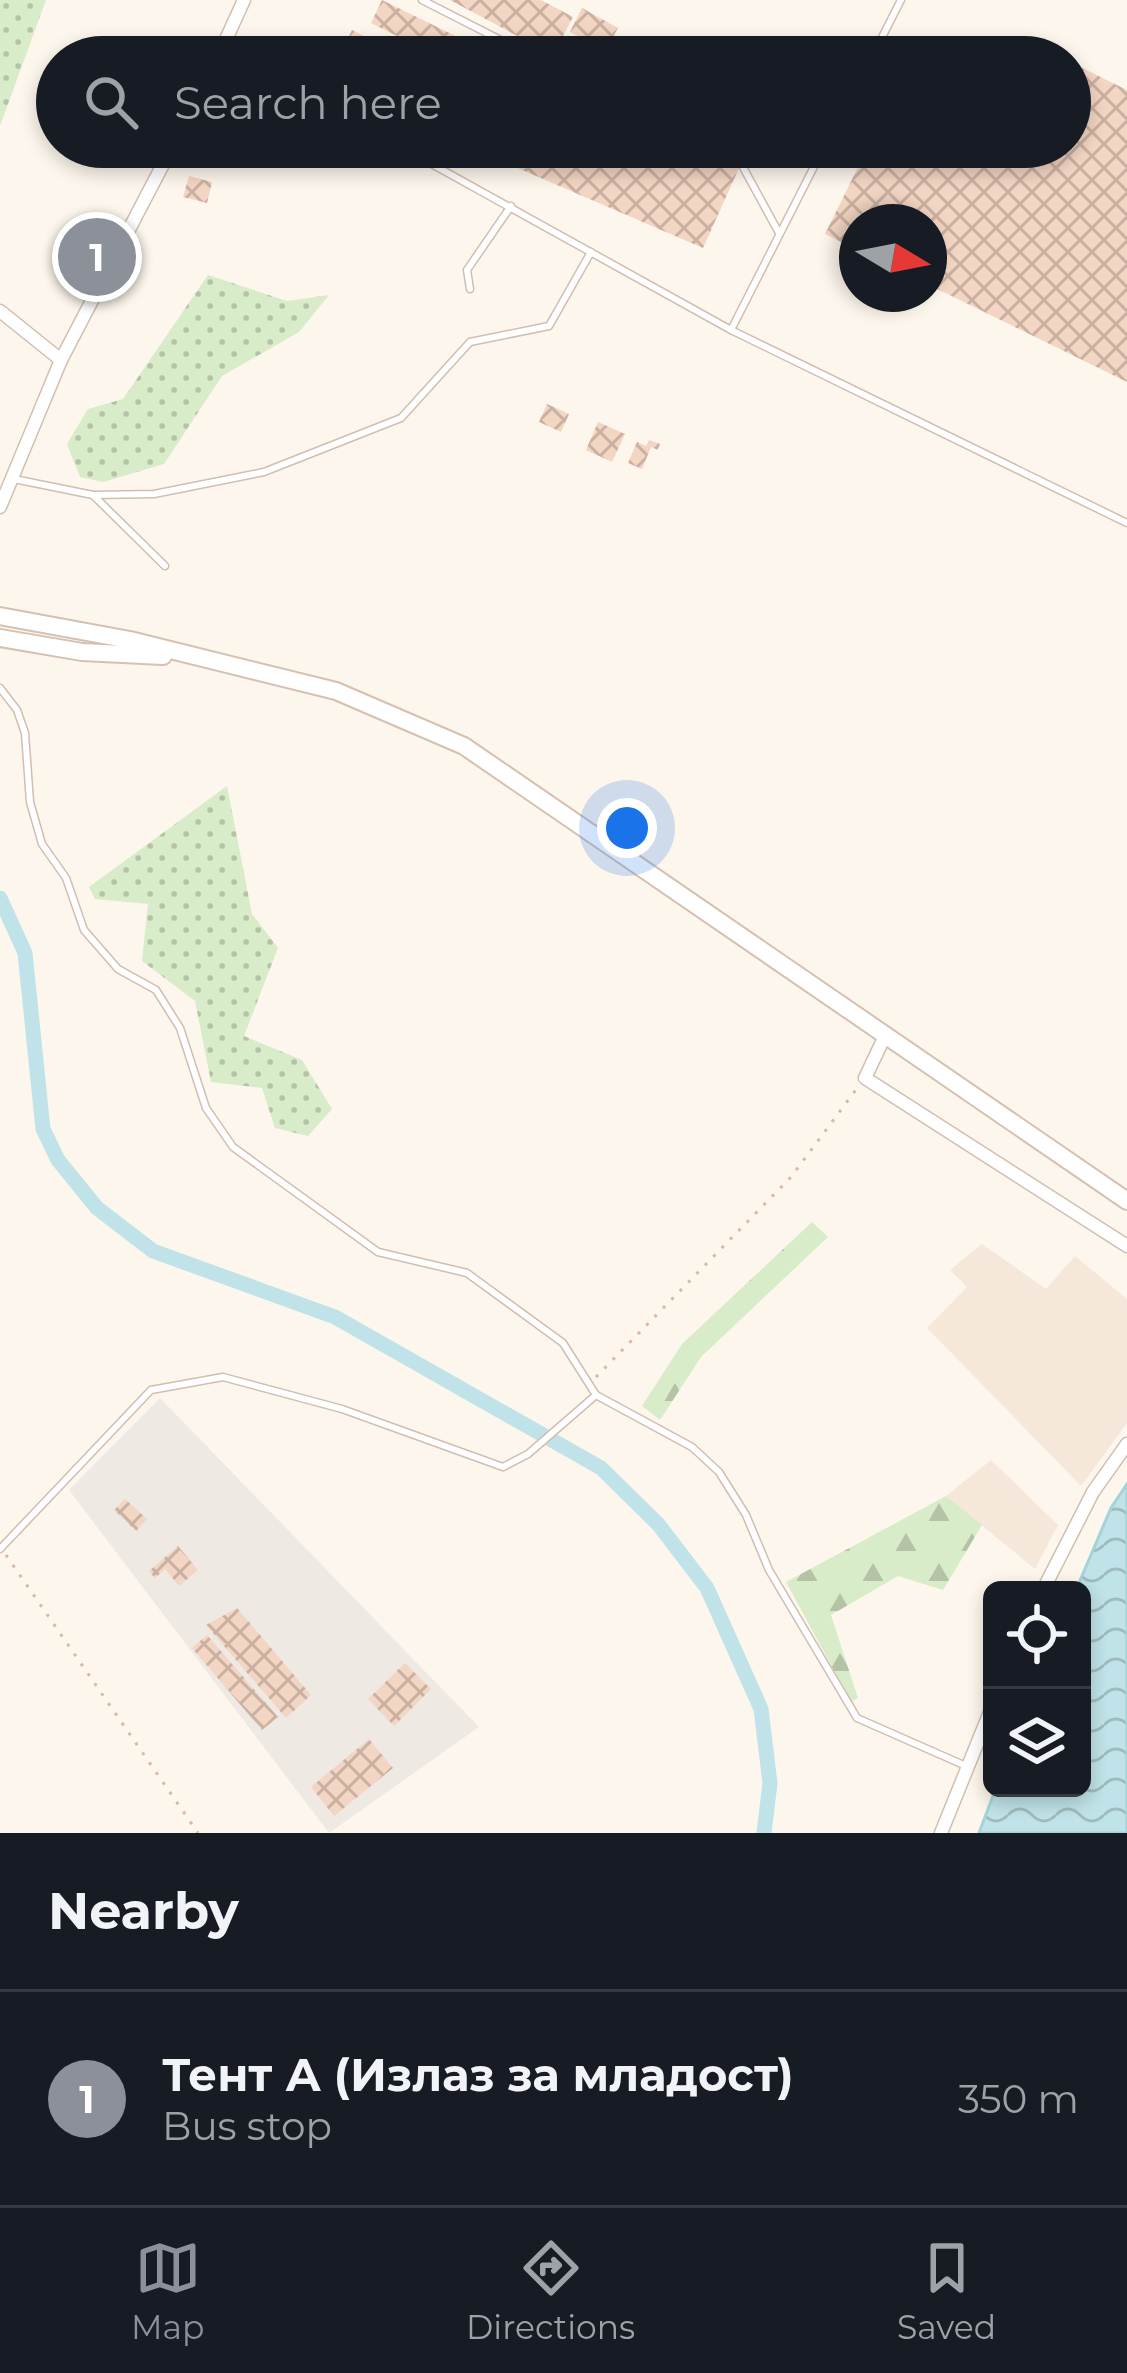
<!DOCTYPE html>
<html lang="en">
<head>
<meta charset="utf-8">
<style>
  body { margin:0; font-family:Montserrat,sans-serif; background:#20242c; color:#f1f3f6 }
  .controls { position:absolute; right:36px; bottom:36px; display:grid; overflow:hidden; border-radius:18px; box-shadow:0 6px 18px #0003 }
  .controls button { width:108px; height:108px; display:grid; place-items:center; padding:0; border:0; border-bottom:3px solid #363941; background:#171b24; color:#f1f3f6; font:60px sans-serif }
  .compass { position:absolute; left:839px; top:204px; width:108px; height:108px; border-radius:50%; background:#171b24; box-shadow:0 6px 18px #0003; rotate:100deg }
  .you { position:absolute; left:627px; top:828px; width:42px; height:42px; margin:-30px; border:9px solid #fff; border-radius:50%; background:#1a73e8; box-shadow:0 0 0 18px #1a73e833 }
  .badge { display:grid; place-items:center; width:78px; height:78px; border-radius:50%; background:#8c9099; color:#fff; font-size:39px; font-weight:700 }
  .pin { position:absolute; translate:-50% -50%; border:6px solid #fff; box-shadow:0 3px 12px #0006 }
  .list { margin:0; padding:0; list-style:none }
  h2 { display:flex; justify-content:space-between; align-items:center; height:156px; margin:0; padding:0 48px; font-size:51px }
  h2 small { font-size:39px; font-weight:400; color:#9ea1a6 }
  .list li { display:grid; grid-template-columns:78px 1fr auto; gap:36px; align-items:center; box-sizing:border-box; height:216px; padding:0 48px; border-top:3px solid #363941 }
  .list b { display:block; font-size:45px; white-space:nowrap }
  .list p { margin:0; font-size:39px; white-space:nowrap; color:#9ea1a6 }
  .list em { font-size:39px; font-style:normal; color:#9ea1a6 }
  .icon { flex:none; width:66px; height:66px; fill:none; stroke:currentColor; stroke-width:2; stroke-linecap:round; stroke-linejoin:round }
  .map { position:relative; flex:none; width:1127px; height:1833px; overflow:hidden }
  .search { position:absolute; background:#171b24; box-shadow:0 6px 18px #0003; left:36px; right:36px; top:36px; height:132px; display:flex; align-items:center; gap:30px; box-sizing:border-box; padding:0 42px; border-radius:66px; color:#9ea1a6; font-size:45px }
  .sheet { height:372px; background:#171b24 }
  nav { display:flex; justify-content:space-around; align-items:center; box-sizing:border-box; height:168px; border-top:3px solid #363941; background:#171b24; font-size:33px; color:#9ea1a6 }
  nav a { display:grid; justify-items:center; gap:6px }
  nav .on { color:#8c9099 }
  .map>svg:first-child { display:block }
  .residential { fill:#f5e8da }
  .industrial { fill:#efe9e4 }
  .grass { fill:url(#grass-dots) }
  .forest { fill:url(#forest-firs) }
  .water { fill:url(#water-waves); stroke:#a5d3da; stroke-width:3 }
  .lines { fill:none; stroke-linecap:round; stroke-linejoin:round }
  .canal { stroke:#bfe3e8; stroke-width:15 }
  .building { fill:url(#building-cross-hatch) }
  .service-casing { stroke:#d1beb0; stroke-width:9 }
  .minor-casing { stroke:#d1beb0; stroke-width:15 }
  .secondary-casing { stroke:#d6c0b0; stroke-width:20 }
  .path { stroke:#d9b8a5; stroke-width:3; stroke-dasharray:3 9; stroke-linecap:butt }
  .service { stroke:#fff; stroke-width:6 }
  .minor { stroke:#fff; stroke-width:12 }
  .secondary { stroke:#fff; stroke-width:16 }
</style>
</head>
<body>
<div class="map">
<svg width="1127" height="1833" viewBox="0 0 1127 1833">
  <defs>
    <pattern id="grass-dots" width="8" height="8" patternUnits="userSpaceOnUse" patternTransform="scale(3)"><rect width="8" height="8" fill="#d8ecc9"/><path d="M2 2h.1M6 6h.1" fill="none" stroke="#b4c2a5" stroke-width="1.8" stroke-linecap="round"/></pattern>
    <pattern id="forest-firs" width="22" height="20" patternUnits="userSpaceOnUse" patternTransform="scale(3)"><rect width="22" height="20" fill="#d8ecc9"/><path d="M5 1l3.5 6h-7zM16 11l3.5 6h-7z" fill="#b4c2a5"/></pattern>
    <pattern id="water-waves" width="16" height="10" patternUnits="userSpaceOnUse" patternTransform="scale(3)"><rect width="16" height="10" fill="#bfe3e8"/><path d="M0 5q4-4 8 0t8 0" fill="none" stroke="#a0bbbe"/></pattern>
    <pattern id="building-cross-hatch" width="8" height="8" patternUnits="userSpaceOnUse" patternTransform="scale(3)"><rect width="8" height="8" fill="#f3d5c3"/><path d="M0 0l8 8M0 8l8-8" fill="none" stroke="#cab0a1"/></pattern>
  </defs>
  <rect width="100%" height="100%" fill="#fdf6ec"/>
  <g class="residential">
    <polygon points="982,1244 1046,1289 1075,1256 1127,1299 1127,1423 1081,1486 927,1328 967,1287 950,1270"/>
    <polygon points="991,1460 1058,1525 1035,1569 946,1496"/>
  </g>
  <polygon class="industrial" points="160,1398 479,1727 329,1833 69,1490"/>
  <g class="grass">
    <polygon points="0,0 46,0 0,126"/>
    <polygon points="208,275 287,301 329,295 299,332 222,376 164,464 103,482 80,477 67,444 88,409 123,399"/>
    <polygon points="227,786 252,914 278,948 244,1036 302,1060 332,1109 308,1136 275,1128 262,1088 211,1082 195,1001 142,961 148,904 95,899 89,887"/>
  </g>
  <g class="forest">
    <polygon points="812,1222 828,1237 701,1357 660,1420 642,1406 682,1344"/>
    <polygon points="946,1496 982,1525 943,1590 898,1576 831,1615 858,1698 851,1702 786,1582"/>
  </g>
  <polygon class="water" points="1127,1484 1127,1833 979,1833 996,1788 1082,1788 1082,1590 1076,1590 1111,1508"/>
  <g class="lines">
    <polyline class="canal" points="0,898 25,953 43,1129 58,1160 97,1208 153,1251 335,1317 601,1468 658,1524 707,1588 761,1709 770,1783 764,1833"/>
  </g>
  <g class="building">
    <polygon points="382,0 478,47 473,57 439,57 371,23"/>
    <polygon points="450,0 541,0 573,17 553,55"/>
    <polygon points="582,8 618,28 605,51 570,32"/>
    <polygon points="352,30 405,57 339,57"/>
    <polygon points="1070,62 1127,90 1127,382 929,285 929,222 857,222 857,250 825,234 868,147 946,147 984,165 993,147 1070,147"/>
    <polygon points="521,147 712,147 709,153 740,166 703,248 513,166"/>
    <polygon points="189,176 212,182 207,203 183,197"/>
    <polygon points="547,404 569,414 561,432 539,422"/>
    <polygon points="598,422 625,434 612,462 586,450"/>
    <polygon points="649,440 660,444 658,450 651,447 642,469 628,463 637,442 646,446"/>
    <polygon points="125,1499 147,1519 136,1531 114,1510"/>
    <polygon points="178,1546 198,1570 179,1586 165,1569 155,1578 149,1571"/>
    <polygon points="237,1608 311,1695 286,1718 206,1625"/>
    <polygon points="207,1635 278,1717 262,1730 192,1648"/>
    <polygon points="405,1663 431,1689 394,1726 368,1699"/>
    <polygon points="369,1739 393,1768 334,1816 311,1787"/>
  </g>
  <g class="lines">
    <g class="service-casing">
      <g id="service">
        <polyline points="422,0 534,57"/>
        <polyline points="872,57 901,0"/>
        <polyline points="401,147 731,330 1127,523"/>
        <polyline points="732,147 779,233"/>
        <polyline points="470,289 467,270 511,206"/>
        <polyline points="731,330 824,147"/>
        <polyline points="14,479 93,495 165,566"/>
        <polyline points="93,495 154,494 264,472 401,418 470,342 549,326 591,252"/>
        <polyline points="0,688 17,710 25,733 30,802 42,844 66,878 84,930 118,969 156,990 180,1028 206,1108 233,1147 378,1252 467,1273 563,1343 596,1395 692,1447 719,1472 746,1515 769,1570 857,1718 966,1766"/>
        <polyline points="0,1549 151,1390 223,1377 342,1409 503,1467 528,1454 596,1395"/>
      </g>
    </g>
    <g class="minor-casing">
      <g id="minor">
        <polyline points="218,57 244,0"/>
        <polyline points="0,311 61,360"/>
        <polyline points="0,507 61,360 172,147"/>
        <polyline points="884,1038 865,1078 1127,1246"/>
        <polyline points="1043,1590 1093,1492 1127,1444"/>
        <polyline points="941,1833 992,1707"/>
      </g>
    </g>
    <g class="secondary-casing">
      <g id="secondary">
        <polyline points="0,616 130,640 336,691 464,746 1127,1201"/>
        <polyline points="0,638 82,652 163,656"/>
      </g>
    </g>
    <g class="path">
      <polyline points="596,1377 791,1177 858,1087"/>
      <polyline points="6,1555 198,1833"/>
    </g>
    <use href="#service" class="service"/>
    <use href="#minor" class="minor"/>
    <use href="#secondary" class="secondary"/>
  </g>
</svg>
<div class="controls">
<button><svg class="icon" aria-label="locate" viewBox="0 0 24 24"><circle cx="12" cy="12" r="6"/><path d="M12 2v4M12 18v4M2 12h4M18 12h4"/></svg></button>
<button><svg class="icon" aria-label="layers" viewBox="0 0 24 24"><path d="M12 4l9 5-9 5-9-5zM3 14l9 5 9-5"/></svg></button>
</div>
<svg class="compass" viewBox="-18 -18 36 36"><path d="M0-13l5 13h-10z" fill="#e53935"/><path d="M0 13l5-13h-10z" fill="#9ea1a6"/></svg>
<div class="you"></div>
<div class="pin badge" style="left:97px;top:257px">1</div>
<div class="search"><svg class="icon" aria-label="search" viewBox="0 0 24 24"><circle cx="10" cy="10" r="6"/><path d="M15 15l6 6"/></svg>Search here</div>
</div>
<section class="sheet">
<h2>Nearby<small></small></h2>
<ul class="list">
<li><span class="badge">1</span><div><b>Тент А (Излаз за младост)</b><p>Bus stop</p></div><em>350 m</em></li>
</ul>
</section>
<nav>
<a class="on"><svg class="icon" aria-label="map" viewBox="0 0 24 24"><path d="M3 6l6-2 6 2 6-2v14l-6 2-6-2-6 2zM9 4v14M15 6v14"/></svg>Map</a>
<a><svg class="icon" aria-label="directions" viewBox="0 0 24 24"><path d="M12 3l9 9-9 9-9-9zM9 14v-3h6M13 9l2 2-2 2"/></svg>Directions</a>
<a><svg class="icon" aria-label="saved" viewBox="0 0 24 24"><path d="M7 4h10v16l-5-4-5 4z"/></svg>Saved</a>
</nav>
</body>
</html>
